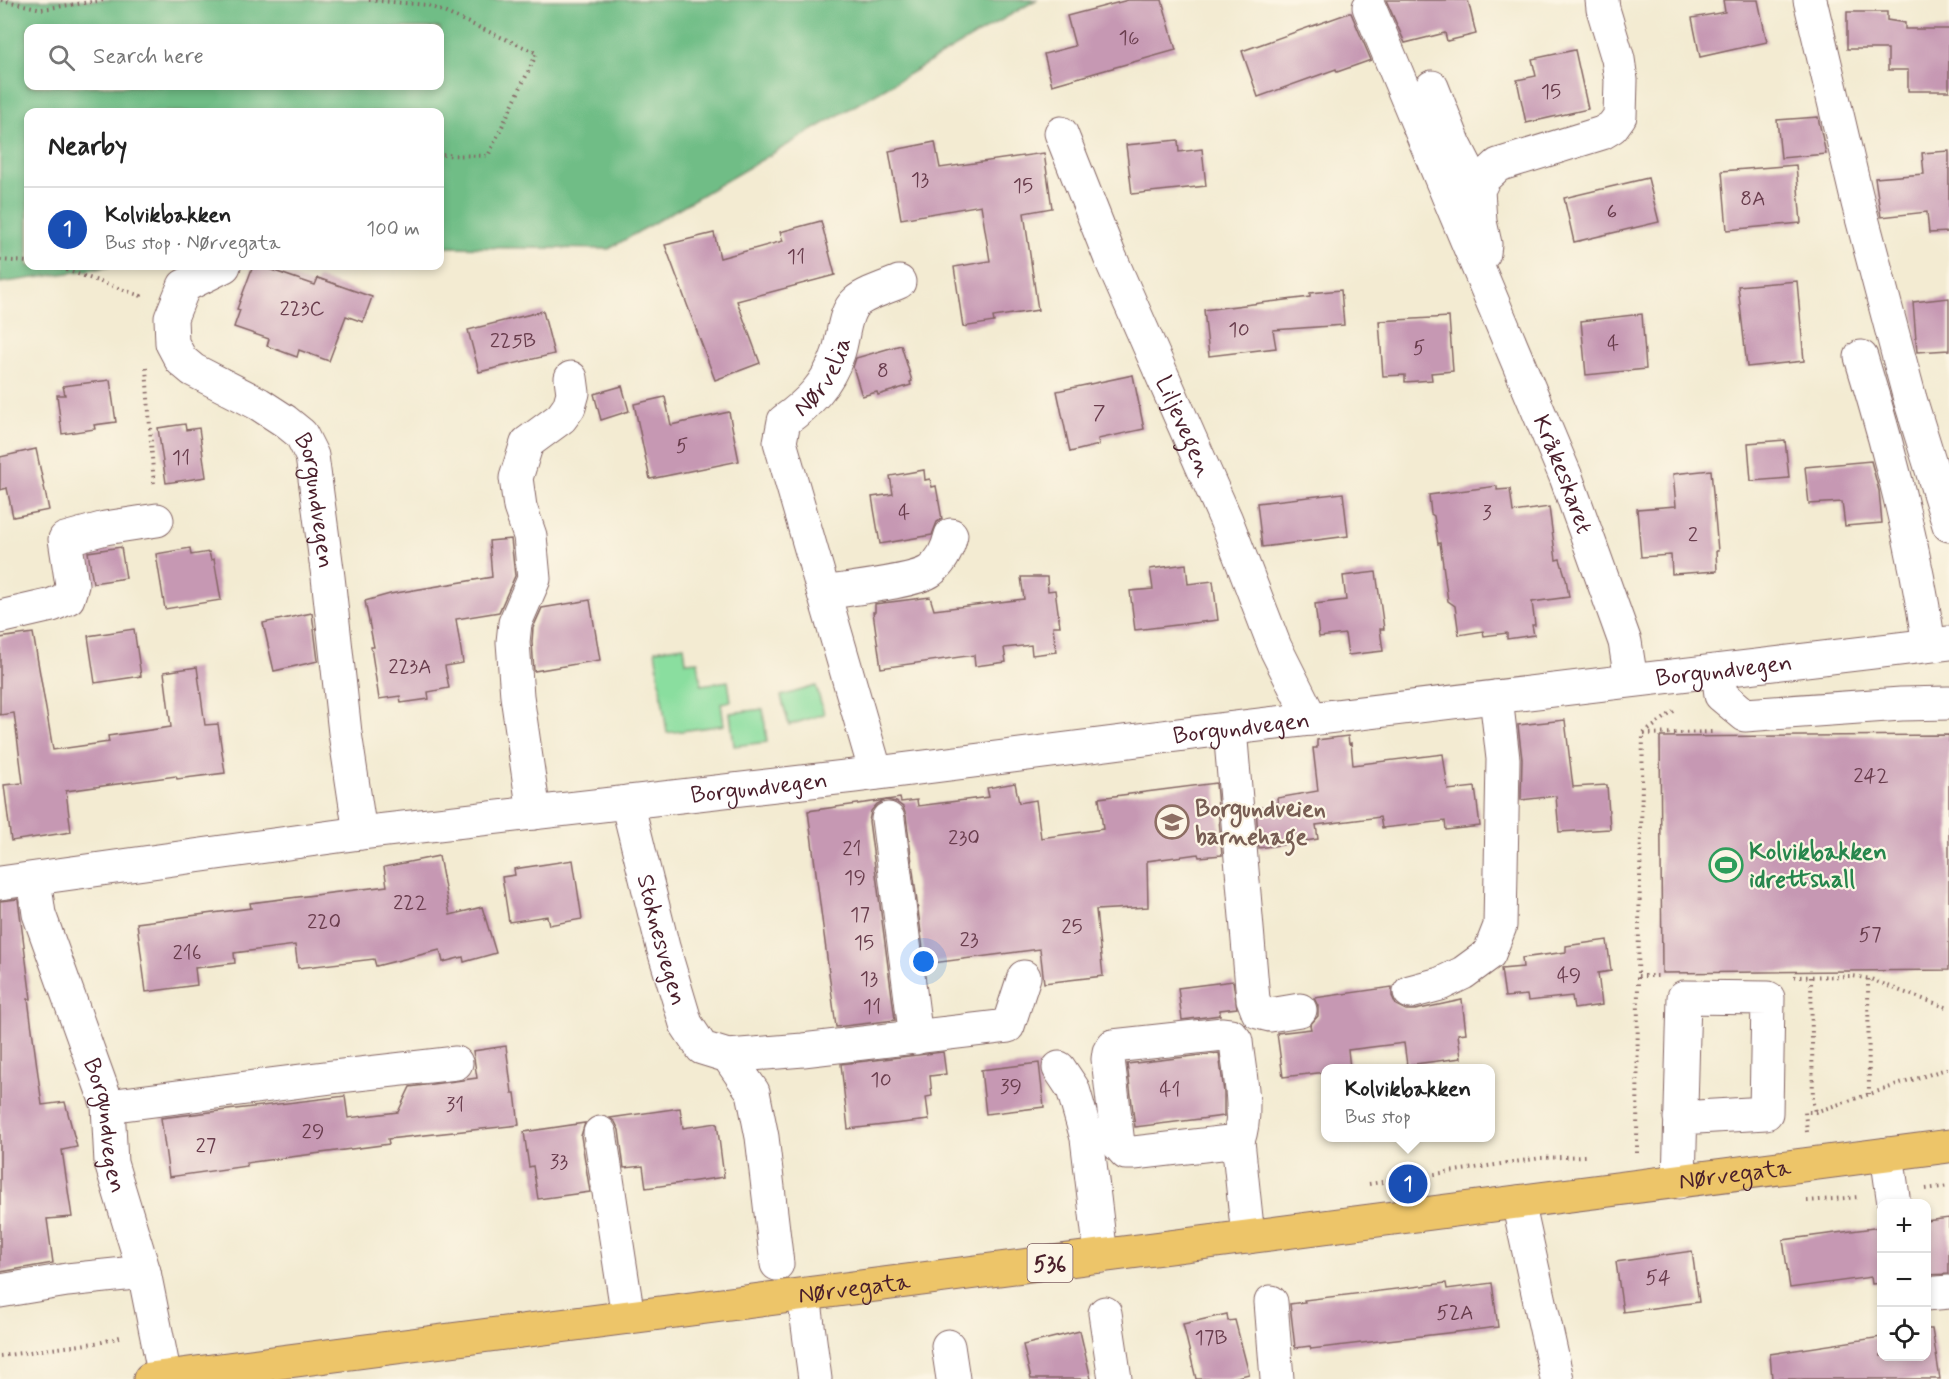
<!DOCTYPE html>
<html lang="en">
<head>
<meta charset="utf-8">
<style>
  body { margin:0; font-family:Mynerve,sans-serif; background:#f6f6f6; color:#222 }
  .controls { position:absolute; right:18px; bottom:18px; display:grid; overflow:hidden; border-radius:12px; box-shadow:0 3px 9px #0003 }
  .controls button { width:54px; height:54px; display:grid; place-items:center; padding:0; border:0; border-bottom:2px solid #e0e0e0; background:#fff; color:#222; font:30px sans-serif }
  .you { position:absolute; left:924px; top:962px; width:21px; height:21px; margin:-15px; border:4px solid #fff; border-radius:50%; background:#1a73e8; box-shadow:0 0 0 9px #1a73e833 }
  .badge { display:grid; place-items:center; width:39px; height:39px; border-radius:50%; background:#1f6fb2; color:#fff; font-size:20px; font-weight:700 }
  .pin { position:absolute; translate:-50% -50%; border:3px solid #fff; box-shadow:0 2px 6px #0006 }
  .popup { position:absolute; left:1321px; top:1064px; width:174px; height:78px; box-sizing:border-box; display:grid; place-content:center; border-radius:12px; background:#fff; filter:drop-shadow(0 2px 4px #0005); font-size:20px; white-space:nowrap; color:#767676 }
  .popup b { font-size:22px; color:#222 }
  .popup::after { content:''; position:absolute; left:50%; top:100%; margin-left:-12px; border:12px solid transparent; border-top-color:#fff }
  .list { margin:0; padding:0; list-style:none }
  h2 { display:flex; justify-content:space-between; align-items:center; height:78px; margin:0; padding:0 24px; font-size:26px }
  h2 small { font-size:20px; font-weight:400; color:#767676 }
  .list li { display:grid; grid-template-columns:39px 1fr auto; gap:18px; align-items:center; box-sizing:border-box; height:84px; padding:0 24px; border-top:2px solid #e0e0e0 }
  .list b { display:block; font-size:22px; white-space:nowrap }
  .list p { margin:0; font-size:20px; white-space:nowrap; color:#767676 }
  .list em { font-size:20px; font-style:normal; color:#767676 }
  .icon { flex:none; width:33px; height:33px; fill:none; stroke:currentColor; stroke-width:2; stroke-linecap:round; stroke-linejoin:round }
  .map { position:relative; flex:none; width:1949px; height:1379px; overflow:hidden }
  .search { position:absolute; background:#fff; box-shadow:0 3px 9px #0003; left:24px; top:24px; width:420px; height:66px; display:flex; align-items:center; gap:15px; box-sizing:border-box; padding:0 21px; border-radius:12px; color:#767676; font-size:22px }
  .panel { position:absolute; background:#fff; box-shadow:0 3px 9px #0003; left:24px; top:108px; width:420px; height:162px; border-radius:12px }
  .map>svg:first-child { display:block }
  .green { fill:#8ade9f; stroke:#6a7e65; stroke-width:1.5 }
  .forest { fill:#6fbd86; stroke:#5c6e58; stroke-width:1.5; fill-rule:evenodd }
  .building { fill:#c698b3 }
  .lines { fill:none; stroke-linecap:round; stroke-linejoin:round }
  .minor-casing { stroke:#856665; stroke-width:35 }
  .major-casing { stroke:#856665; stroke-width:35 }
  .path { stroke:#856665; stroke-width:4; stroke-dasharray:1.5 4.5; stroke-linecap:butt }
  .minor { stroke:#fff; stroke-width:33 }
  .major { stroke:#edc569; stroke-width:33 }
  .labels { text-anchor:middle; stroke-width:4.5; stroke-linejoin:round; paint-order:stroke }
  .number-label { font-size:21px; fill:#693d4d }
  .shield { fill:#fcf5e5; stroke:#7f5f63; stroke-width:1.5 }
  .shield-label { font-size:22px; font-weight:bold; fill:#4a1f2b }
  .street-label { font-size:24px; fill:#4a1f2b; stroke:#fcf5e5 }
  .education-label { font-size:24px; font-weight:bold; fill:#785e54; stroke:#fcf5e5; text-anchor:start }
  .leisure-label { font-size:24px; font-weight:bold; fill:#27864d; stroke:#fcf5e5; text-anchor:start }
</style>
</head>
<body>
<div class="map">
<svg width="1949" height="1379" viewBox="0 0 1949 1379">
  <rect width="100%" height="100%" fill="#fcf5e5"/>
  <filter id="ink" filterUnits="userSpaceOnUse"><feTurbulence type="fractalNoise" baseFrequency=".0167" numOctaves="2"/><feDisplacementMap in="SourceGraphic" scale="12" xChannelSelector="R" yChannelSelector="G"/><feConvolveMatrix kernelMatrix="1 2 1 2 8 2 1 2 1" color-interpolation-filters="sRGB"/></filter>
  <filter id="wash" filterUnits="userSpaceOnUse"><feTurbulence type="fractalNoise" baseFrequency=".008" numOctaves="4" result="noise"/><feDisplacementMap in="SourceGraphic" scale="24" xChannelSelector="R" yChannelSelector="G"/><feGaussianBlur stdDeviation="1.35" result="paint"/><feColorMatrix in="noise" values="0 0 0 0 0 0 0 0 0 0 0 0 0 0 0 0 0 1.4 0 .05"/><feComposite in="paint" operator="in"/></filter>
  <g filter="url(#wash)">
    <rect width="100%" height="100%" fill="#f3ebd2"/>
    <g class="green">
      <polygon points="684,646 686,662 698,661 701,685 728,681 731,701 721,703 724,725 667,733 655,650"/>
      <polygon points="816,686 824,714 789,725 781,696"/>
      <polygon points="763,709 767,742 734,746 730,713"/>
    </g>
    <path class="forest" d="M0,0H1036L609,249L440,247V112H28V266H116L0,283ZM28,28H440V86H28Z"/>
    <g id="blocks">
      <g class="building">
        <polygon points="1128,0 1162,0 1176,50 1052,85 1044,54 1075,46 1067,16"/>
        <polygon points="1386,0 1468,0 1476,34 1447,41 1445,33 1405,43"/>
        <polygon points="1723,0 1758,0 1767,42 1700,57 1692,18 1725,12"/>
        <polygon points="1847,12 1887,12 1887,20 1905,23 1905,29 1949,29 1949,91 1908,91 1908,70 1888,70 1888,49 1847,49"/>
        <polygon points="1349,13 1351,13 1371,60 1337,72 1336,69 1258,97 1242,51"/>
        <polygon points="1575,50 1588,109 1526,123 1517,80 1536,76 1532,59"/>
        <polygon points="1818,117 1826,154 1781,158 1777,120"/>
        <polygon points="1178,140 1179,152 1202,149 1206,186 1132,194 1126,145"/>
        <polygon points="935,142 940,168 1044,153 1052,208 1024,213 1038,310 993,317 994,322 963,327 954,267 990,261 981,205 901,219 889,151"/>
        <polygon points="1949,151 1949,232 1929,233 1927,212 1881,217 1875,178 1924,174 1922,153"/>
        <polygon points="1796,165 1801,223 1727,230 1722,171"/>
        <polygon points="1648,178 1659,222 1574,242 1564,198"/>
        <polygon points="821,221 835,275 737,301 760,363 715,380 665,245 714,233 720,258 783,241 780,232"/>
        <polygon points="253,266 260,266 315,285 318,278 372,297 363,322 346,316 329,361 299,350 297,357 267,346 269,339 234,327 240,310 237,309"/>
        <polygon points="1797,281 1804,361 1747,367 1738,286"/>
        <polygon points="1341,290 1344,325 1273,330 1276,348 1209,356 1204,310 1310,297 1310,293"/>
        <polygon points="1949,298 1949,350 1917,352 1913,302"/>
        <polygon points="543,311 554,354 479,372 468,330"/>
        <polygon points="1642,314 1646,369 1586,375 1581,321"/>
        <polygon points="1449,317 1453,371 1431,373 1432,380 1405,382 1405,375 1383,376 1379,321"/>
        <polygon points="901,345 912,381 910,382 911,385 878,395 877,392 862,396 853,367 856,358"/>
        <polygon points="1133,375 1144,429 1098,439 1099,445 1070,452 1057,391"/>
        <polygon points="110,380 116,422 94,425 95,429 62,434 57,395 65,395 63,386"/>
        <polygon points="622,386 629,411 601,420 594,394"/>
        <polygon points="665,397 671,425 729,412 739,461 650,479 634,404"/>
        <polygon points="185,424 186,430 199,428 206,477 166,483 158,428"/>
        <polygon points="1785,440 1789,478 1751,481 1748,443"/>
        <polygon points="36,449 49,510 13,517 7,488 0,490 0,457"/>
        <polygon points="1871,461 1879,491 1882,523 1845,526 1842,502 1809,504 1805,467"/>
        <polygon points="924,470 925,480 930,479 932,487 936,486 942,519 937,522 932,535 880,544 872,497 893,494 890,476"/>
        <polygon points="1711,470 1718,551 1716,551 1717,571 1672,574 1671,555 1641,557 1637,509 1676,506 1673,474"/>
        <polygon points="1497,486 1497,490 1510,489 1513,512 1549,507 1556,560 1560,559 1566,579 1569,597 1532,602 1535,625 1532,625 1534,635 1507,639 1507,633 1484,636 1483,631 1459,635 1455,606 1448,601 1440,543 1438,544 1434,516 1431,514 1429,495"/>
        <polygon points="1343,493 1348,536 1262,547 1257,503"/>
        <polygon points="511,539 515,576 499,612 456,619 463,663 445,666 449,688 428,692 429,699 401,703 400,696 379,699 371,647 374,647 365,601 390,594 492,577 489,541"/>
        <polygon points="121,547 126,578 93,583 88,552"/>
        <polygon points="190,548 191,555 209,552 211,560 214,559 221,600 165,609 156,554"/>
        <polygon points="1186,564 1188,584 1213,581 1218,620 1135,630 1130,591 1153,589 1150,569"/>
        <polygon points="1376,572 1384,629 1380,629 1383,651 1348,655 1345,634 1319,637 1315,604 1346,600 1343,576"/>
        <polygon points="1021,577 1047,577 1048,591 1055,590 1060,626 1053,626 1056,652 1032,655 1031,645 1004,648 1006,662 975,666 974,655 881,668 873,612 875,612 875,604 930,597 934,610 1024,599"/>
        <polygon points="590,600 600,660 534,671 532,642 533,628 542,608"/>
        <polygon points="312,613 318,661 274,671 263,623"/>
        <polygon points="134,629 141,676 95,683 88,636"/>
        <polygon points="33,633 53,750 109,742 108,736 171,727 164,672 197,667 205,725 218,724 225,773 177,779 176,776 66,791 71,832 11,841 4,785 23,783 14,713 0,715 0,638"/>
        <polygon points="1565,720 1573,787 1607,785 1610,829 1559,832 1556,796 1521,800 1522,759 1518,725"/>
        <polygon points="1949,735 1949,970 1662,973 1660,737"/>
        <polygon points="1348,736 1349,744 1351,743 1353,765 1443,754 1448,790 1475,787 1480,826 1446,830 1445,821 1382,828 1380,817 1316,825 1318,839 1259,848 1256,808 1278,805 1277,798 1318,791 1313,748 1317,748 1317,740"/>
        <polygon points="1015,783 1019,803 1036,800 1041,838 1103,829 1099,798 1216,783 1222,855 1199,857 1198,854 1147,861 1148,907 1096,910 1103,976 1044,983 1040,949 925,964 906,816 903,807 896,802 886,800 877,804 871,811 869,821 895,1020 836,1027 808,811 900,798 901,802 917,800 918,806 989,797 987,788"/>
        <polygon points="439,856 450,915 482,907 496,953 464,962 463,957 443,962 440,950 376,966 374,959 298,968 295,945 234,953 235,963 195,968 197,985 146,992 137,923 251,908 250,903 387,886 384,867"/>
        <polygon points="573,860 582,919 549,925 547,916 509,922 502,877 515,875 514,869"/>
        <polygon points="18,899 31,999 28,999 42,1105 65,1102 77,1147 62,1150 72,1217 47,1219 53,1263 0,1272 0,901"/>
        <polygon points="1607,940 1611,971 1598,973 1602,1005 1574,1009 1572,996 1528,1001 1527,995 1505,997 1501,969 1523,967 1522,958 1566,952 1566,946"/>
        <polygon points="1233,981 1237,1008 1220,1010 1220,1015 1182,1020 1178,988"/>
        <polygon points="1392,987 1392,996 1396,1005 1406,1010 1415,1010 1462,1000 1466,1033 1458,1034 1461,1058 1407,1065 1404,1043 1348,1050 1350,1068 1326,1068 1326,1072 1283,1077 1277,1033 1311,1029 1310,1025 1318,1016 1318,1006 1314,998"/>
        <polygon points="506,1046 512,1093 515,1093 519,1125 388,1139 389,1144 246,1163 247,1166 169,1177 161,1118 345,1096 348,1118 398,1112 410,1087 477,1078 473,1051"/>
        <polygon points="943,1052 946,1074 930,1076 932,1096 926,1097 929,1120 848,1129 841,1064"/>
        <polygon points="1219,1053 1224,1093 1224,1116 1135,1127 1127,1064"/>
        <polygon points="1039,1063 1044,1107 986,1114 981,1070"/>
        <polygon points="680,1108 683,1128 717,1123 724,1177 646,1188 643,1166 624,1168 619,1130 615,1122 610,1118"/>
        <polygon points="585,1123 581,1136 590,1192 538,1199 533,1166 529,1167 524,1132"/>
        <polygon points="1949,1218 1949,1274 1926,1275 1926,1221"/>
        <polygon points="1881,1227 1881,1283 1872,1284 1871,1277 1790,1288 1783,1240"/>
        <polygon points="1692,1251 1699,1302 1623,1312 1616,1262"/>
        <polygon points="1446,1283 1447,1289 1492,1283 1498,1327 1311,1349 1310,1346 1295,1348 1290,1304 1305,1302 1304,1300"/>
        <polygon points="1227,1314 1228,1321 1235,1320 1249,1374 1229,1379 1196,1379 1183,1324"/>
        <polygon points="1926,1329 1932,1329 1940,1379 1772,1379 1770,1354 1881,1337 1881,1356 1926,1356"/>
        <polygon points="1080,1331 1091,1379 1031,1379 1023,1345"/>
      </g>
    </g>
  </g>
  <g filter="url(#ink)">
    <use href="#blocks" fill-opacity="0" stroke="#856665" stroke-width="1.5"/>
    <g class="lines">
      <g class="minor-casing">
        <g id="minor">
          <polyline points="1810,0 1858,203 1910,399 1949,525"/>
          <path id="s1" d="M1369,7L1566,477L1625,642L1631,680"/>
          <polyline points="1432,87 1455,145 1478,190"/>
          <path id="s2" d="M1061,133L1110,257L1226,520L1275,647L1311,719"/>
          <polyline points="1484,253 1485,244 1480,222 1478,190 1484,178 1498,165 1602,133 1612,127 1620,116 1621,80 1618,59 1603,9 1602,0"/>
          <path id="s3" d="M224,266L184,286L171,318L172,343L181,360L193,370L259,404L285,421L301,434L312,456L328,577L345,733L360,833"/>
          <path d="M1861,357C1890,451 1915,547 1929,645"/>
          <path d="M824,593C847,589 914,582 930,571C942,562 948,548 951,535"/>
          <polyline points="0,617 52,605 68,598 72,585 65,539 105,528 157,520"/>
          <polyline points="1718,671 1721,695 1745,715 1901,704 1949,703"/>
          <polyline points="1230,729 1253,999 1258,1012 1270,1015 1300,1010"/>
          <path id="s4" d="M876,773L780,442L784,421C809,403 828,384 838,354C844,338 843,313 856,302C865,294 887,287 899,282"/>
          <path id="s5" d="M627,802L663,947L686,1024L702,1048L728,1056L753,1092L762,1137L777,1264"/>
          <polyline points="534,813 517,696 513,642 515,623 534,579 530,536 520,507 516,478 527,443 561,418 569,407 573,393 571,378"/>
          <polyline points="888,819 916,1038"/>
          <path id="s6" d="M34,879L39,914L108,1106L111,1163L144,1272L165,1377"/>
          <path id="s7" d="M0,883L360,833L854,776L1201,732L1949,643"/>
          <polyline points="1410,992 1440,984 1463,973 1489,954 1500,926 1503,759 1496,697"/>
          <polyline points="728,1056 803,1050 1008,1026 1024,977"/>
          <polyline points="1059,1068 1073,1089 1087,1138 1101,1256"/>
          <polyline points="108,1106 332,1077 456,1063"/>
          <polyline points="600,1133 628,1317"/>
          <path d="M1238,1141C1249,1110 1239,1074 1236,1041L1231,1035L1223,1034L1113,1046L1109,1052L1108,1059L1118,1144L1126,1153H1134L1238,1141L1248,1237"/>
          <polyline points="1887,1154 1894,1204"/>
          <polyline points="1679,1182 1684,997 1768,998 1766,1113 1680,1118"/>
          <polyline points="1518,1202 1557,1379"/>
          <polyline points="0,1291 67,1280 144,1272"/>
          <polyline points="1926,1294 1949,1292"/>
          <polyline points="804,1295 815,1379"/>
          <polyline points="1271,1302 1277,1379"/>
          <polyline points="1105,1313 1115,1379"/>
          <polyline points="948,1346 953,1379"/>
        </g>
      </g>
      <g class="major-casing">
        <g id="major">
          <path id="s8" d="M150,1379L1949,1146"/>
        </g>
      </g>
      <g class="path">
        <polyline points="1,0 42,9 105,0"/>
        <polyline points="369,0 428,5 537,53 488,156 440,155"/>
        <polyline points="0,260 28,262"/>
        <polyline points="55,266 141,296 141,300"/>
        <polyline points="146,368 154,486"/>
        <polyline points="1644,734 1712,732"/>
        <polyline points="1638,976 1658,976"/>
        <polyline points="1794,977 1853,976 1871,979 1903,992 1949,1008"/>
        <polyline points="1811,977 1813,1103 1815,1112"/>
        <polyline points="1868,979 1869,1094"/>
        <polyline points="1807,1132 1805,1112 1815,1112 1949,1068"/>
        <polyline points="1637,1153 1638,976 1643,734 1674,711"/>
        <polyline points="1369,1184 1541,1158 1585,1156"/>
        <polyline points="1926,1189 1949,1186"/>
        <polyline points="1807,1201 1859,1197"/>
        <polyline points="0,1356 102,1342 123,1336"/>
      </g>
      <use href="#minor" class="minor"/>
      <use href="#major" class="major"/>
    </g>
  </g>
  <defs>
    <g id="school-ring" transform="scale(1.725)"><circle r="9.5" fill="#fcf5e5" stroke="#8d6e63" stroke-width="1.5"/><path d="M0-5L7-2L0 1L-7-2ZM-4 1L0 2.5L4 1V4Q0 6-4 4Z" fill="#8d6e63"/></g>
    <g id="stadium-ring" transform="scale(1.725)"><circle r="9.5" fill="#fcf5e5" stroke="#2e9e5b" stroke-width="1.5"/><path d="M0-5a6.5 5 0 1 0 0 10a6.5 5 0 1 0 0-10ZM-3.5-1.8h7v3.6h-7Z" fill="#2e9e5b"/></g>
  </defs>
  <g fill-rule="evenodd">
    <use href="#school-ring" x="1172" y="822"/>
    <use href="#stadium-ring" x="1726" y="865"/>
  </g>
  <g class="labels">
    <g class="number-label">
      <text x="1129" y="44">16</text>
      <text x="1551" y="98">15</text>
      <text x="920" y="186">13</text>
      <text x="1023" y="192">15</text>
      <text x="1753" y="205">8A</text>
      <text x="1612" y="218">6</text>
      <text x="796" y="263">11</text>
      <text x="302" y="315">223C</text>
      <text x="1239" y="336">10</text>
      <text x="513" y="347">225B</text>
      <text x="1613" y="350">4</text>
      <text x="1419" y="354">5</text>
      <text x="883" y="377">8</text>
      <text x="1099" y="419">7</text>
      <text x="682" y="452">5</text>
      <text x="181" y="464">11</text>
      <text x="904" y="519">4</text>
      <text x="1487" y="519">3</text>
      <text x="1693" y="541">2</text>
      <text x="410" y="673">223A</text>
      <text x="1871" y="782">242</text>
      <text x="964" y="844">230</text>
      <text x="852" y="855">21</text>
      <text x="855" y="884">19</text>
      <text x="410" y="909">222</text>
      <text x="860" y="921">17</text>
      <text x="324" y="928">220</text>
      <text x="1072" y="933">25</text>
      <text x="1870" y="941">57</text>
      <text x="969" y="946">23</text>
      <text x="864" y="949">15</text>
      <text x="187" y="959">216</text>
      <text x="1569" y="982">49</text>
      <text x="869" y="985">13</text>
      <text x="872" y="1013">11</text>
      <text x="881" y="1086">10</text>
      <text x="1011" y="1093">39</text>
      <text x="1170" y="1096">41</text>
      <text x="455" y="1111">31</text>
      <text x="313" y="1138">29</text>
      <text x="206" y="1152">27</text>
      <text x="559" y="1168">33</text>
      <text x="1658" y="1284">54</text>
      <text x="1455" y="1319">52A</text>
      <text x="1211" y="1344">17B</text>
    </g>
    <rect class="shield" x="1027.5" y="1244" width="45" height="38" rx="4.5"/>
    <g class="shield-label">
      <text x="1050" y="1271">536</text>
    </g>
    <g class="street-label">
      <text dy="8" stroke="none"><textPath href="#s4" startOffset="426">Nørvelia</textPath></text>
      <text dy="8" stroke="none"><textPath href="#s2" startOffset="318">Liljevegen</textPath></text>
      <text dy="8" stroke="none"><textPath href="#s1" startOffset="506">Kråkeskaret</textPath></text>
      <text dy="8" stroke="none"><textPath href="#s3" startOffset="334">Borgundvegen</textPath></text>
      <text dy="8" stroke="none"><textPath href="#s7" startOffset="1737">Borgundvegen</textPath></text>
      <text dy="8" stroke="none"><textPath href="#s7" startOffset="1251">Borgundvegen</textPath></text>
      <text dy="8" stroke="none"><textPath href="#s7" startOffset="765">Borgundvegen</textPath></text>
      <text dy="8" stroke="none"><textPath href="#s5" startOffset="142">Stoknesvegen</textPath></text>
      <text dy="8" stroke="none"><textPath href="#s6" startOffset="258">Borgundvegen</textPath></text>
      <text dy="8" stroke="none"><textPath href="#s8" startOffset="1598">Nørvegata</textPath></text>
      <text dy="8" stroke="none"><textPath href="#s8" startOffset="710">Nørvegata</textPath></text>
    </g>
    <g class="education-label">
      <text x="1195" y="816">Borgundveien<tspan x="1195" dy="28">barnehage</tspan></text>
    </g>
    <g class="leisure-label">
      <text x="1749" y="859">Kolvikbakken<tspan x="1749" dy="28">idrettshall</tspan></text>
    </g>
  </g>
</svg>
<div class="controls">
<button>+</button>
<button>−</button>
<button><svg class="icon" aria-label="locate" viewBox="0 0 24 24"><circle cx="12" cy="12" r="6"/><path d="M12 2v4M12 18v4M2 12h4M18 12h4"/></svg></button>
</div>
<div class="you"></div>
<div class="pin badge" style="left:1408px;top:1184px;background:#1a4fb4">1</div>
<div class="popup"><b>Kolvikbakken</b>Bus stop</div>
<div class="search"><svg class="icon" aria-label="search" viewBox="0 0 24 24"><circle cx="10" cy="10" r="6"/><path d="M15 15l6 6"/></svg>Search here</div>
<section class="panel">
<h2>Nearby<small></small></h2>
<ul class="list">
<li><span class="badge" style="background:#1a4fb4">1</span><div><b>Kolvikbakken</b><p>Bus stop · Nørvegata</p></div><em>100 m</em></li>
</ul>
</section>
</div>
</body>
</html>
